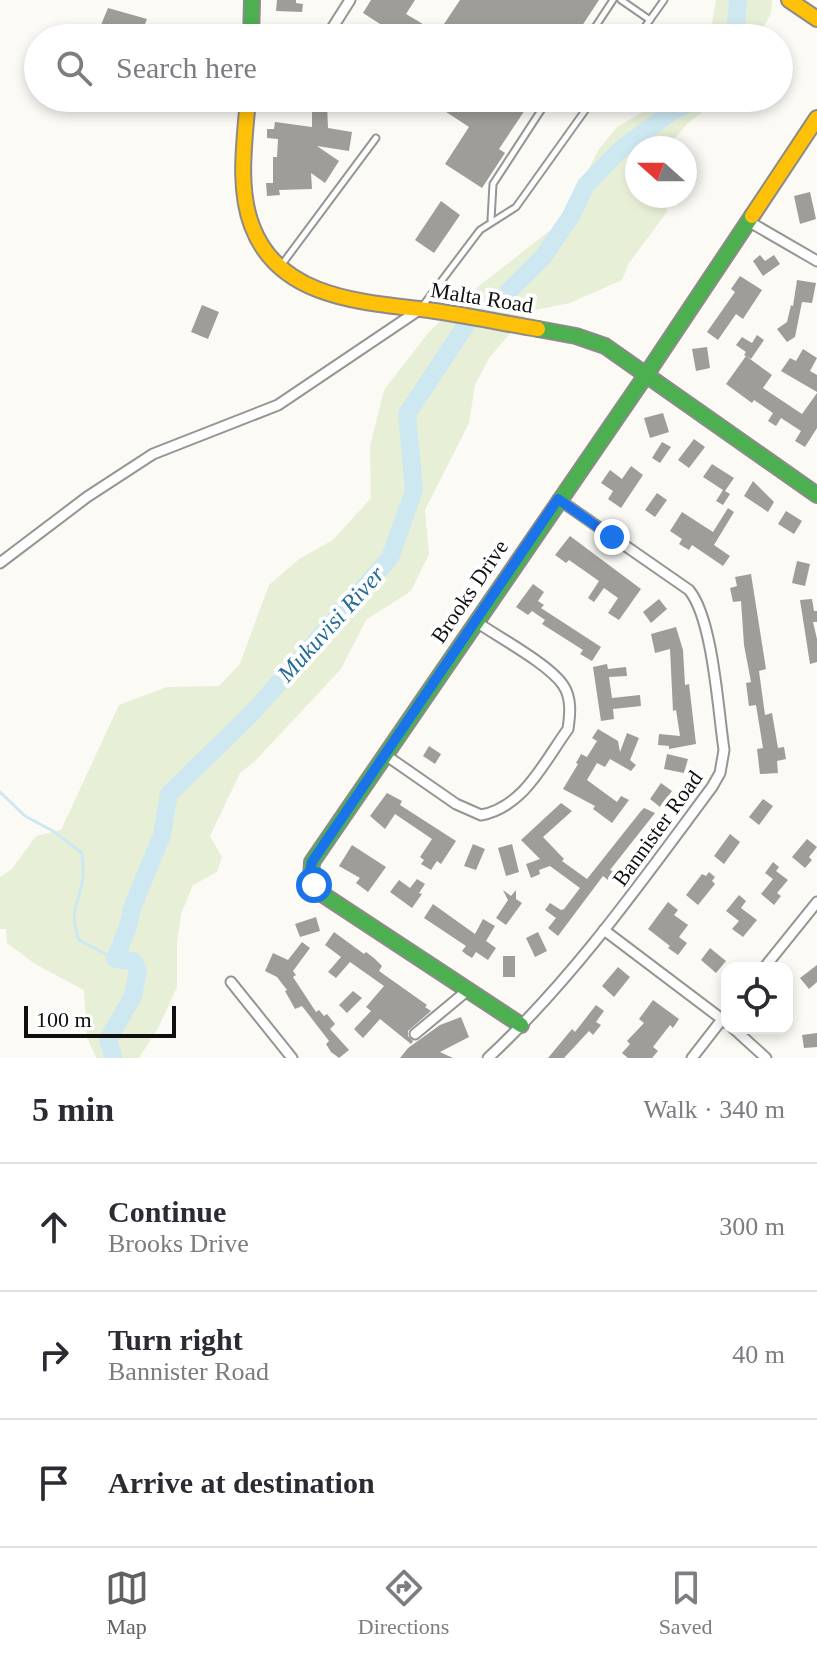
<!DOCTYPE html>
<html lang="en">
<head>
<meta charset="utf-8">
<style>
  body { margin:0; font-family:"Times New Roman",serif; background:#f7f7f7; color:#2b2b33 }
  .controls { position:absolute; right:24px; bottom:24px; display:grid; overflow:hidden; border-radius:16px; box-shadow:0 4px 12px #0003 }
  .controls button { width:72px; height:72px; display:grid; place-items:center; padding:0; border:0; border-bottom:2px solid #e1e1e2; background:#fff; color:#2b2b33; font:40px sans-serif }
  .compass { position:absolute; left:625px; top:136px; width:72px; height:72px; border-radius:50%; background:#fff; box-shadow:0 4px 12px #0003; rotate:291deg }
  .scale { position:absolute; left:24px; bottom:20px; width:152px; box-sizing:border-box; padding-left:8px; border:4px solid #0f0f0f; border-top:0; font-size:22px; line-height:28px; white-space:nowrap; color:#0f0f0f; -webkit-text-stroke:6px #fff; paint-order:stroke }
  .stop { position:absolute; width:24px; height:24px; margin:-18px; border:6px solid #1a73e8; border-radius:50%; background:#fff }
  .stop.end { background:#1a73e8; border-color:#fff; box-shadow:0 2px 8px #0008 }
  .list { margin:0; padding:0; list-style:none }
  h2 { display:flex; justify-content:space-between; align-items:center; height:104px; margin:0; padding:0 32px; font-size:34px }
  h2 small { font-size:26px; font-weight:400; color:#7c7c81 }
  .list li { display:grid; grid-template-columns:52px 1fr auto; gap:24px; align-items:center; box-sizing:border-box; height:128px; padding:0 32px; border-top:2px solid #e1e1e2 }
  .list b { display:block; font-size:30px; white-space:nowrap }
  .list p { margin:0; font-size:26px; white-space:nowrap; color:#7c7c81 }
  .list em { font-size:26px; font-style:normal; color:#7c7c81 }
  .icon { flex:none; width:44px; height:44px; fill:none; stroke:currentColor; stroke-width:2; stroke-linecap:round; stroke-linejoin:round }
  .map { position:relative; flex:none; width:817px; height:1058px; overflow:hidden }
  .search { position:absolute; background:#fff; box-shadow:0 4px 12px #0003; left:24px; right:24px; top:24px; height:88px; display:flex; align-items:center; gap:20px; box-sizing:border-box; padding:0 28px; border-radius:44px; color:#7c7c81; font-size:30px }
  .sheet { height:488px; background:#fff }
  nav { display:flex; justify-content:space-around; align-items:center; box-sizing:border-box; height:112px; border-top:2px solid #e1e1e2; background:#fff; font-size:22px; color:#7c7c81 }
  nav a { display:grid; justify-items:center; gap:4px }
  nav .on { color:#626160 }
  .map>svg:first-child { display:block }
  .green { fill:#e7efd7 }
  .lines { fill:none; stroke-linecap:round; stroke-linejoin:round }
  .stream { stroke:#cee8f2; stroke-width:3 }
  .river { stroke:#cee8f2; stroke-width:18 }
  .building { fill:#9f9d9a }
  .lane-casing { stroke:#959593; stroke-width:9 }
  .street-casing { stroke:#959593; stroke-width:13 }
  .fast-casing { stroke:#8c8b89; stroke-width:18 }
  .slow-casing { stroke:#8c8b89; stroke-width:18 }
  .lane { stroke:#fefefe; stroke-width:5 }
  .street { stroke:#fefefe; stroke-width:9 }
  .fast { stroke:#4caf50; stroke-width:14 }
  .slow { stroke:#ffc107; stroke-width:14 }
  .route { stroke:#1a73e8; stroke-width:10 }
  .labels { text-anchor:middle; stroke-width:8; stroke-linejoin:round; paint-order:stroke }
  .street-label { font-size:22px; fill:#0f0f0f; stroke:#fff }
  .water-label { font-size:24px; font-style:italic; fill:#236d97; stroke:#fff }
</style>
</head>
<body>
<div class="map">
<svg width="817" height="1058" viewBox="0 0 817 1058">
  <rect width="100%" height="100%" fill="#fbfaf5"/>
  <g class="green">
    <polygon points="716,0 772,0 771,13 758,38 712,38 712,23"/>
    <polygon points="667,98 721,98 687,124 667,148 637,148 637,196 665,196 667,212 629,263 622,280 570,303 530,311 489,358 475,385 469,423 425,510 429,554 411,591 366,620 341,669 255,761 240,773 210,836 222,857 217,872 193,885 181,914 177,943 177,987 158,1028 139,1058 96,1058 87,1037 84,990 35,964 7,943 6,929 0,929 0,877 12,869 36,836 61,830 119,705 167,687 219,686 240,664 269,585 299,559 333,540 371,498 370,446 384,390 429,332 471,292 561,222 599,149 617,127"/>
  </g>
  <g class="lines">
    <path class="stream" d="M0,792L25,816L53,831L82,853C82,859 84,867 83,873C82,901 67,909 79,940L115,959"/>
    <g class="river">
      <polyline points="735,38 738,0"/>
      <polyline points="114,1058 108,1040 133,996 138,970 133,961 115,959 128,927 132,908 162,835 169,794 252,713 390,558 414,490 407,414 468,322 498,302 543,257 571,216 586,185 621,149 674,110 700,98"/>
    </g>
  </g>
  <g class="building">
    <polygon points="277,0 296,0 296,3 303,4 302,12 276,11"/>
    <polygon points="371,0 415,0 406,14 438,33 460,0 599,0 574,38 410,38 393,27 391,31 363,13"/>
    <polygon points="108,8 147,19 144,27 139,25 134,38 112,38 98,32"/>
    <polygon points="425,98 533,98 499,149 505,153 482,188 445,164 469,127"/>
    <polygon points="327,103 328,128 352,132 349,151 317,146 339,161 325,183 311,173 312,189 279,190 280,195 267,196 266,183 273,183 273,157 277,157 278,139 267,138 267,129 274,129 275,122 312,127 312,104"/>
    <polygon points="810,192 816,219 800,224 794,196"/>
    <polygon points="441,201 460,215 434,253 415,240"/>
    <polygon points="760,255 765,261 774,255 780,264 763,276 753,261"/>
    <polygon points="740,276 762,290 743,319 736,314 718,340 707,332 735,292 731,289"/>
    <polygon points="797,280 816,283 812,303 802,302 795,337 787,342 777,329 787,322 791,305 793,306"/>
    <polygon points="202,305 219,312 208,339 191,332"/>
    <polygon points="757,335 764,340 751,359 744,355 746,352 736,345 742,337 752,343"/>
    <polygon points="707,347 710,368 696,371 692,349"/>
    <polygon points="803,349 817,358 810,371 817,375 817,392 781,371 790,358 796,361"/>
    <polygon points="746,356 772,375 763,388 802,414 817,393 817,428 805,447 795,441 801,431 781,418 776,426 768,421 773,413 754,400 752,403 726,384"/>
    <polygon points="663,413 669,432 650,438 644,418"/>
    <polygon points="694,439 705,447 689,468 678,460"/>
    <polygon points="662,442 671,447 660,463 652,458"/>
    <polygon points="712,464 734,478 725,491 730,494 723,505 716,501 723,490 703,477"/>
    <polygon points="631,466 643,475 621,508 608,499 613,491 601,483 610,470 622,479"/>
    <polygon points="753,481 774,502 768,512 744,496"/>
    <polygon points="657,493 667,500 655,517 645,510"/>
    <polygon points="728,508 734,512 714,545 730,556 723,566 692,545 689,550 679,544 682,539 670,531 682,512 713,532"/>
    <polygon points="786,511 802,521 794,534 778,524"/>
    <polygon points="570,536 641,589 619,620 608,613 618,598 604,588 594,602 588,598 599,581 569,560 566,563 555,555"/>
    <polygon points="797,561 810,564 805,586 792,583"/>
    <polygon points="751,574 766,669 759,671 765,715 772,713 778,748 784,747 786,759 777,761 778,773 760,774 757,749 763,748 756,705 749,706 746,683 751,682 744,645 741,601 733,602 730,588 737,586 735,577"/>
    <polygon points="533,584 544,592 538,601 544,605 541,608 601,647 592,661 580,654 583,650 542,624 545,620 532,611 528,615 516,607"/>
    <polygon points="659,599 667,609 651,623 643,612"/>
    <polygon points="812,599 814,611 817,611 817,622 813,622 817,639 817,662 810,664 800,600"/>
    <polygon points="676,627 683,650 685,685 689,684 696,744 669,749 669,746 658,745 659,734 680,736 676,710 673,711 670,649 655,653 651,634"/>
    <polygon points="607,664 608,669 626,667 627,676 609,677 612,698 640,695 641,706 613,709 614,719 601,721 593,667"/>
    <polygon points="598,729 618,741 620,752 627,733 639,738 630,760 636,765 631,771 610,759 605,767 597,763 587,780 617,802 621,796 629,800 612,823 593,809 595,806 563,789 578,764 576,763 581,754 587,757 597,741 592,738"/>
    <polygon points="429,746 441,754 435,764 423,756"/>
    <polygon points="667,754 688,759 684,773 664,769"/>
    <polygon points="661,783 672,791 660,807 650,799"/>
    <polygon points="387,793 402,801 400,805 456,841 441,864 437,861 431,870 421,864 424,860 420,857 432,839 395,814 385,829 370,816"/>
    <polygon points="763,799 773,806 759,825 749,817"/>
    <polygon points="561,803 572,811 543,837 564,859 562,861 587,879 641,811 644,808 655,813 610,870 614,872 608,880 603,876 558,936 548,928 556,918 545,910 550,903 561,910 564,909 580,888 550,866 539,870 540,874 531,878 526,864 540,859 521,840"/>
    <polygon points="730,834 740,842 724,864 714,856"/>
    <polygon points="807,839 817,847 809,857 812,860 805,868 792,857"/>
    <polygon points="473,844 485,849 476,870 464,866"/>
    <polygon points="512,844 519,872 506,876 498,848"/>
    <polygon points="352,845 386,867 368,892 356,883 360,878 339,866"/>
    <polygon points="773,862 779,867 776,871 788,880 777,893 781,896 774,905 761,894 773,879 765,873"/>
    <polygon points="709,872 715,877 712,881 715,884 698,905 686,895 702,874 706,876"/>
    <polygon points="417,879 425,884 419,893 422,894 412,908 390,892 399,880 410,888"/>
    <polygon points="503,890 511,896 516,890 516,899 522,903 506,925 496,918 508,900"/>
    <polygon points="739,895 746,901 741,908 757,920 743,937 732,929 739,921 726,911"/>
    <polygon points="668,902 678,910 674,915 688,925 679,937 687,943 678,955 668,948 670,946 648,929"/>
    <polygon points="433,904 475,934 483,919 495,926 486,941 496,948 488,960 476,952 472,958 467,955 462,951 466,946 424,918"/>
    <polygon points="316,917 320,931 300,937 295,924"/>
    <polygon points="334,932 364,954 366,952 374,958 382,966 379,971 427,1005 425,1007 431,1011 408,1031 408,1036 413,1041 411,1044 380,1019 363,1038 354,1029 371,1011 366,1007 384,986 350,962 336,978 328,972 341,957 325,945"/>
    <polygon points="538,932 547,951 535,957 526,938"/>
    <polygon points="302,942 310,948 293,971 296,975 293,977 316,1012 319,1010 324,1016 327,1014 335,1024 330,1029 349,1050 339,1058 331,1052 326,1044 329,1041 302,1006 295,1009 285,991 287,990 277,977 265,971 273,953 288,960"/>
    <polygon points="710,948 726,961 716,973 701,960"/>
    <rect x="503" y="956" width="12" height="21"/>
    <polygon points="817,965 817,982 809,989 800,978"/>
    <polygon points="618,967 630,977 614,997 602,986"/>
    <polygon points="353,991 362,998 347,1013 339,1005"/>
    <polygon points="653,1000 679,1019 673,1028 670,1025 653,1047 658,1051 652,1058 628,1058 622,1053 630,1044 627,1041 644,1023 639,1019"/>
    <polygon points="596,1005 604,1011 596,1022 601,1025 593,1035 589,1031 564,1058 548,1058 572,1029 575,1032"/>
    <polygon points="461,1017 469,1037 440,1052 453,1058 400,1058 408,1048 440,1025"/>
    <polygon points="817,1033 817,1047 804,1048 802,1035"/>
  </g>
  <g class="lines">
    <g class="lane-casing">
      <g id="lane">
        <polyline points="621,0 650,20"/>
        <polyline points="588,38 613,0"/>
        <polyline points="637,38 664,0"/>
        <polyline points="491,220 493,184 549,98"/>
        <polyline points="280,267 376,138"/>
        <polyline points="421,308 480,230 516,207 594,98"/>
      </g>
    </g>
    <g class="street-casing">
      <g id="street">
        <polyline points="326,38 350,0"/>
        <polyline points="748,221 817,261"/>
        <polyline points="0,563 87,497 153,454 278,405 419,310"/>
        <path d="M384,754L456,804L481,815C524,807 544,762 568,729C570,715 572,698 563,685C549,664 498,637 475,621"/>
        <polyline points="604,930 727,1023"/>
        <polyline points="764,968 817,902"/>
        <polyline points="231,982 292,1058"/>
        <polyline points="733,1028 766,1058"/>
        <polyline points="415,1034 468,990"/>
        <path d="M488,1058C574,978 642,881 712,787L720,773L724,750C718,710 713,619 689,590L558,499"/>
        <polyline points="692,1058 727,1013"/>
      </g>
    </g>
    <g class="fast-casing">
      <g id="fast">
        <polyline points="251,38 252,0"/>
        <polyline points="538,329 576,336 605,346 817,495"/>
        <polyline points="521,1025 322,894 311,878 312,862 646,375 752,216"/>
      </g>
    </g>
    <g class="slow-casing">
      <g id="slow">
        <polyline points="789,0 817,19"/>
        <path d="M248,98C245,139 237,187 252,226C280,301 367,302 435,311C469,316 503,323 538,329"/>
        <polyline points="752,216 817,118"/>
      </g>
    </g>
    <use href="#lane" class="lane"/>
    <use href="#street" class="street"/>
    <use href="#fast" class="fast"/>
    <use href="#slow" class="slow"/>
  </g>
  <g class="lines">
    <polyline class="route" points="314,885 310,871 312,862 558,499 612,537"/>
  </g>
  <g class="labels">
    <g class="street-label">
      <text transform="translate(482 297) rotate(9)" y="8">Malta Road</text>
      <text transform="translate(469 591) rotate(-56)" y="8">Brooks Drive</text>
      <text transform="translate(657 828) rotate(-54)" y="8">Bannister Road</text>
    </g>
    <g class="water-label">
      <text transform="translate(331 624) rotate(-48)" y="8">Mukuvisi River</text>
    </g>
  </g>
</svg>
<div class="controls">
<button><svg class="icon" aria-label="locate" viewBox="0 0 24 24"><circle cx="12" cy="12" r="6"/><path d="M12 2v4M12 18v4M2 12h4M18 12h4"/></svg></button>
</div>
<svg class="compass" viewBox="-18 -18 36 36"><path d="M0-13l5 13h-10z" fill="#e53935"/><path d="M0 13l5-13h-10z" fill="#7c7c81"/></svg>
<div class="scale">100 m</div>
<div class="stop" style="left:314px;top:885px"></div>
<div class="stop end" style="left:612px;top:537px"></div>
<div class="search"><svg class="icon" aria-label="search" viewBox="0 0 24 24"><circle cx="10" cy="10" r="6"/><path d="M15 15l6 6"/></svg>Search here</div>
</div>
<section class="sheet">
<h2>5 min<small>Walk · 340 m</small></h2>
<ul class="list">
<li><svg class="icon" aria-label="ahead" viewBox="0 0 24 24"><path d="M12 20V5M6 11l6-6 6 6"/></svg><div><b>Continue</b><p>Brooks Drive</p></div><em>300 m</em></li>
<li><svg class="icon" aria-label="right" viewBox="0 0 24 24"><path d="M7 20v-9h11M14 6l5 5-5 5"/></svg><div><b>Turn right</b><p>Bannister Road</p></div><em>40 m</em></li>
<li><svg class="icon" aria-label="arrive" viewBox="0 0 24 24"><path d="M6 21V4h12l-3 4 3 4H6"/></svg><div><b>Arrive at destination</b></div></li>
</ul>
</section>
<nav>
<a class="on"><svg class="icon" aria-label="map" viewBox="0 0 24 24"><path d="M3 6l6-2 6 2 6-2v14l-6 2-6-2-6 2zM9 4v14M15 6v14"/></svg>Map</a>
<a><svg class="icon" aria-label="directions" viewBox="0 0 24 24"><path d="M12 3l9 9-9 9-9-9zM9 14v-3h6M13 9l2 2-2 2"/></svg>Directions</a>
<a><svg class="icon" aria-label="saved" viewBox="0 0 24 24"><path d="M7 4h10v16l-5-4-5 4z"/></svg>Saved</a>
</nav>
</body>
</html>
